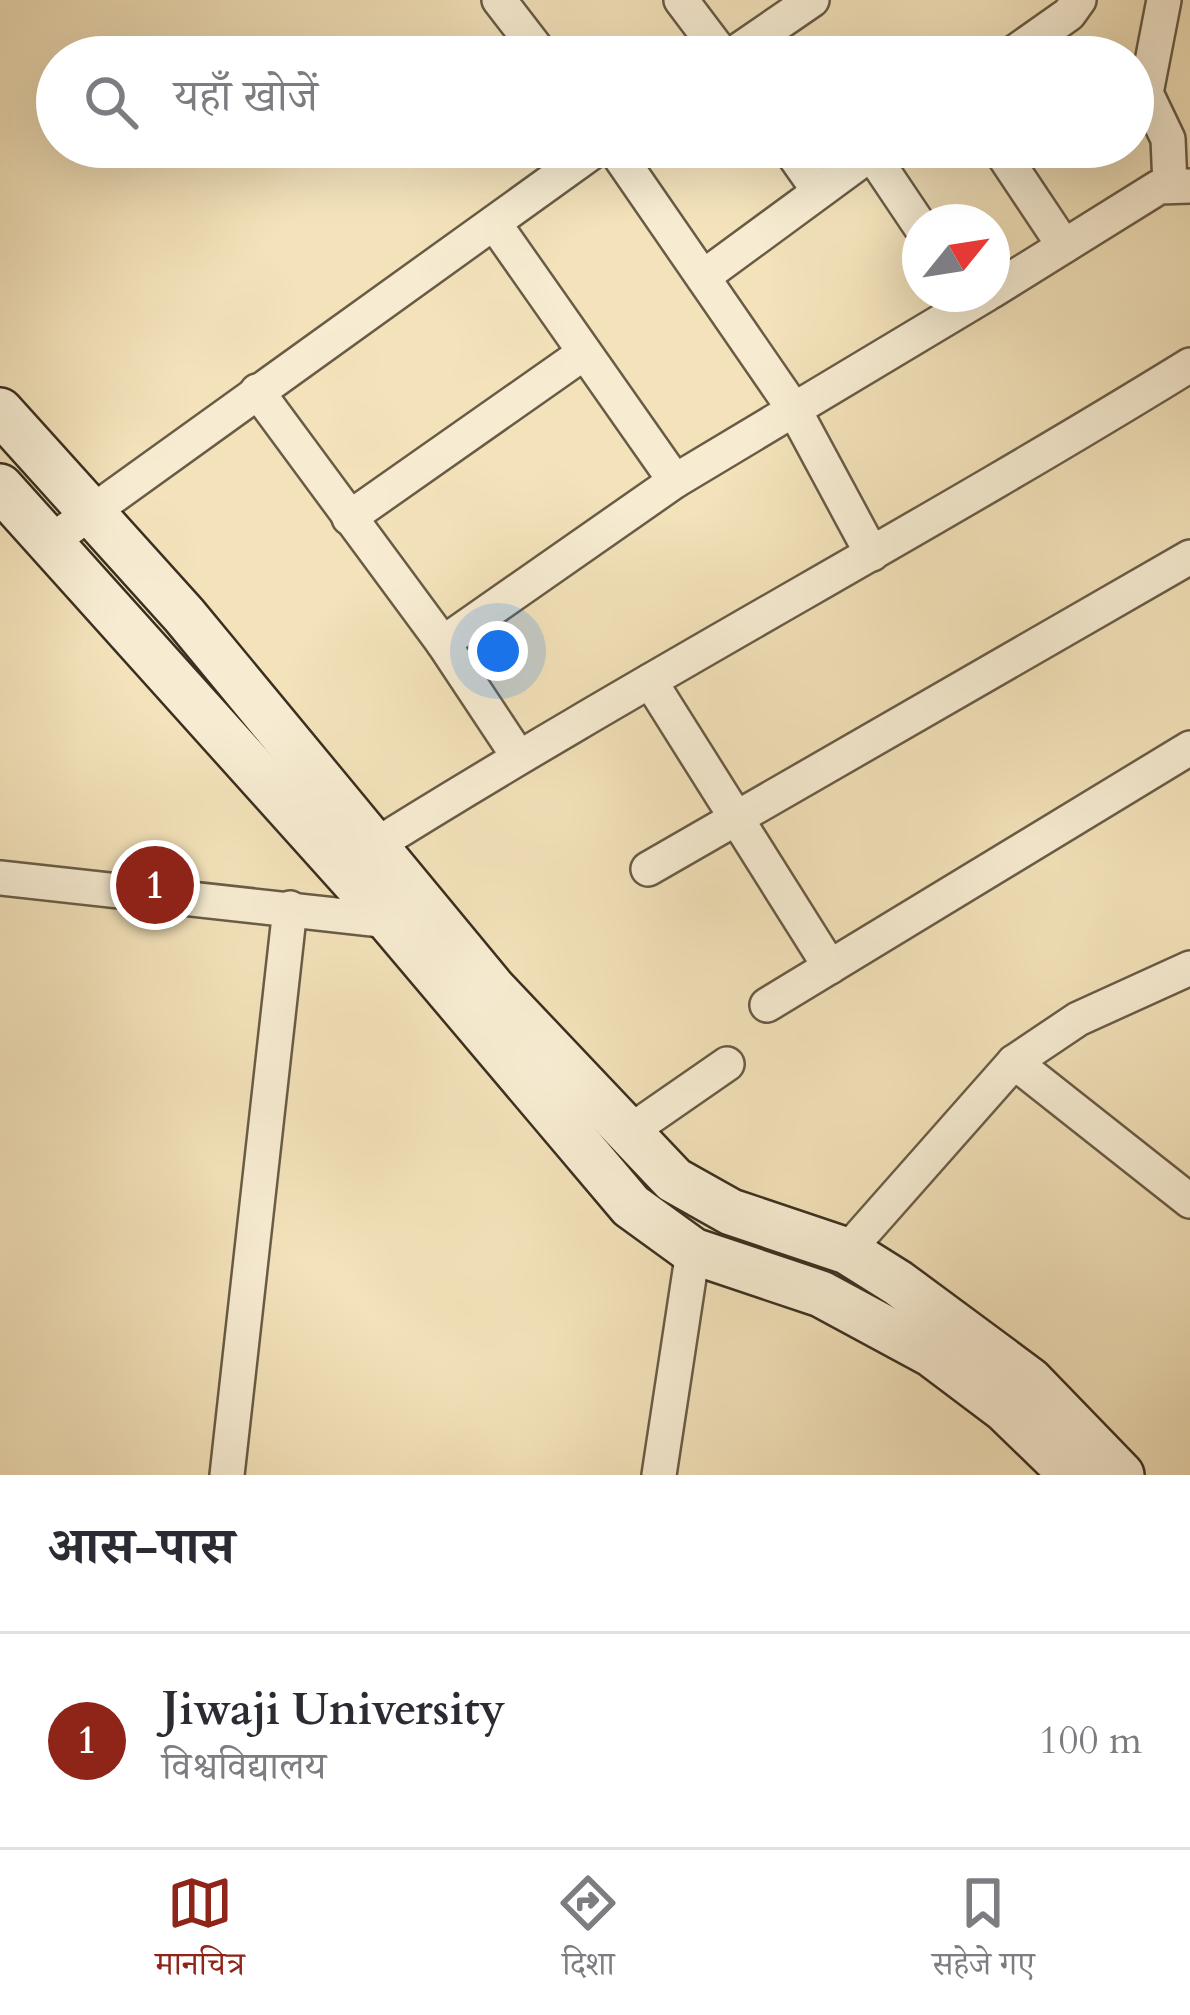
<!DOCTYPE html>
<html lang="hi">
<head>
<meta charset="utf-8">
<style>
  body { margin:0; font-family:Cardo,"Noto Serif Devanagari",serif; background:#f7f7f7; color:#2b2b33 }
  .compass { position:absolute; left:902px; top:204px; width:108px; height:108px; border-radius:50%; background:#fff; box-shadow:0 12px 48px #0002; rotate:60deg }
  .you { position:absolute; left:498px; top:651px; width:42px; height:42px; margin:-30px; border:9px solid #fff; border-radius:50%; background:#1a73e8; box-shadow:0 0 0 18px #1a73e833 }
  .badge { display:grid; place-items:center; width:78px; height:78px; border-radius:50%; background:#8f2418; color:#fff; font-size:39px; font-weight:700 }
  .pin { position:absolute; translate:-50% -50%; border:6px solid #fff; box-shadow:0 3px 12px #0006 }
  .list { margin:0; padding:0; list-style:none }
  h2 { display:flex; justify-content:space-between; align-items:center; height:156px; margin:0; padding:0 48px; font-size:51px }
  h2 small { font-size:39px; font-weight:400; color:#7c7c81 }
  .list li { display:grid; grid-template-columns:78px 1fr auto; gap:36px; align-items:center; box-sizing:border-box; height:216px; padding:0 48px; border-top:3px solid #e1e1e2 }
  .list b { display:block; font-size:45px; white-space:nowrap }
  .list p { margin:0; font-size:39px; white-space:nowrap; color:#7c7c81 }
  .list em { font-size:39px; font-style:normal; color:#7c7c81 }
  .icon { flex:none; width:66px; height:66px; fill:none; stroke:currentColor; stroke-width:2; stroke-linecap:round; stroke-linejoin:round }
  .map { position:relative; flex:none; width:1190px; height:1475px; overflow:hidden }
  .search { position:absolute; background:#fff; box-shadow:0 12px 48px #0002; left:36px; right:36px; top:36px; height:132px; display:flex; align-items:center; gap:30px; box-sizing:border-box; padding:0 42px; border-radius:66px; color:#7c7c81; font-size:45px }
  .sheet { height:372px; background:#fff }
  nav { display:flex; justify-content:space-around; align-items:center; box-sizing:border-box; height:168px; border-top:3px solid #e1e1e2; background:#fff; font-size:33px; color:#7c7c81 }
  nav a { display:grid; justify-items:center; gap:6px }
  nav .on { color:#8f2418 }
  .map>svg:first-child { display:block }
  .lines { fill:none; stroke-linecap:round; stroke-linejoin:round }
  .street-casing { stroke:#695c46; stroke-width:38 }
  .secondary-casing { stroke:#3b2f20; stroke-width:50 }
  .street { stroke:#f7ecd2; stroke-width:33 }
  .secondary { stroke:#f7ecd2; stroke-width:45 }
</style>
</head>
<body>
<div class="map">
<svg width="1190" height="1475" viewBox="0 0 1190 1475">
  <rect width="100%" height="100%" fill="#f3e2ba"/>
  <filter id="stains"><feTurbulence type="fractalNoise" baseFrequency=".00167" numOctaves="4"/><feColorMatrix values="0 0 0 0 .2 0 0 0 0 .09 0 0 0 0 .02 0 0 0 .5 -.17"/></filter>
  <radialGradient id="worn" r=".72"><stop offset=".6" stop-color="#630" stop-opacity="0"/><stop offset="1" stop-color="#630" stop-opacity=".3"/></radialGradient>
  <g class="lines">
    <g class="street-casing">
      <g id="street">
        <polyline points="499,0 543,57"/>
        <polyline points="681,0 724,57"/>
        <polyline points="1164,0 1146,93 1168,139 1170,185"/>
        <polyline points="729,57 812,0"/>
        <polyline points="1008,57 1069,14 1079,0"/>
        <polyline points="613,147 795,411 872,554"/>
        <polyline points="788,147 819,191"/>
        <polyline points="998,147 1064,246"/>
        <polyline points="871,153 920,226"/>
        <polyline points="494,223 675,481"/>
        <polyline points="703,277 880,147"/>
        <polyline points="992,291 1159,187 1190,186"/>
        <polyline points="257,391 443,643 518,756"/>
        <polyline points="349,518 584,353"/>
        <polyline points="50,542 599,147"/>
        <polyline points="443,643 675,481 987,294"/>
        <polyline points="650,681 830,967"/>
        <path d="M360,855C632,684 916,534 1190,365"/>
        <polyline points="648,869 1190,557"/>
        <polyline points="0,878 390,921"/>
        <polyline points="767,1005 1190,748"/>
        <polyline points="1014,1062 1190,1201"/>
        <polyline points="626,1134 727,1064"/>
        <polyline points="847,1251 1014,1062 1078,1019 1190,968"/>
        <polyline points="227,1475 290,908"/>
        <polyline points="659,1475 693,1251"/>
      </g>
    </g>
    <g class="secondary-casing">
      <g id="secondary">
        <polyline points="0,411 184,615 493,989 674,1180 731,1212 847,1251 898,1283 1029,1380 1121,1475"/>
        <polyline points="0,487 390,921 631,1206 693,1251 821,1294 932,1354 1005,1409 1073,1475"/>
      </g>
    </g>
    <use href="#street" class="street"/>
    <use href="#secondary" class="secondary"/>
  </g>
  <rect width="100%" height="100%" filter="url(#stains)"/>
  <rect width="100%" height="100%" fill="url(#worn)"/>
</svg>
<svg class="compass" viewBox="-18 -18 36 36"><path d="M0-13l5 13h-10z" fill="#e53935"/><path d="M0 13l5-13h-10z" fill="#7c7c81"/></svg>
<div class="you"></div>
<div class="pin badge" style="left:155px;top:885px">1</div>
<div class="search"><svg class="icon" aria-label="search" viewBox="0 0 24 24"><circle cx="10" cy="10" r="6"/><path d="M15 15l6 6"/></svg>यहाँ खोजें</div>
</div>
<section class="sheet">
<h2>आस-पास<small></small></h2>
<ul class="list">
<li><span class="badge">1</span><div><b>Jiwaji University</b><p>विश्वविद्यालय</p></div><em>100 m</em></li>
</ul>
</section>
<nav>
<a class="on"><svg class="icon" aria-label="map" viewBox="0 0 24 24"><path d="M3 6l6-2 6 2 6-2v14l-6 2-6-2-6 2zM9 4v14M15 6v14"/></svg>मानचित्र</a>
<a><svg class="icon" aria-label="directions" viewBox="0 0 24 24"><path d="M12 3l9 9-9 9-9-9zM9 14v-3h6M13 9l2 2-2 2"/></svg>दिशा</a>
<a><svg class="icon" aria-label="saved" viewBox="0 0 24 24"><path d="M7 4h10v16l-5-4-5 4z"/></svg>सहेजे गए</a>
</nav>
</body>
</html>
